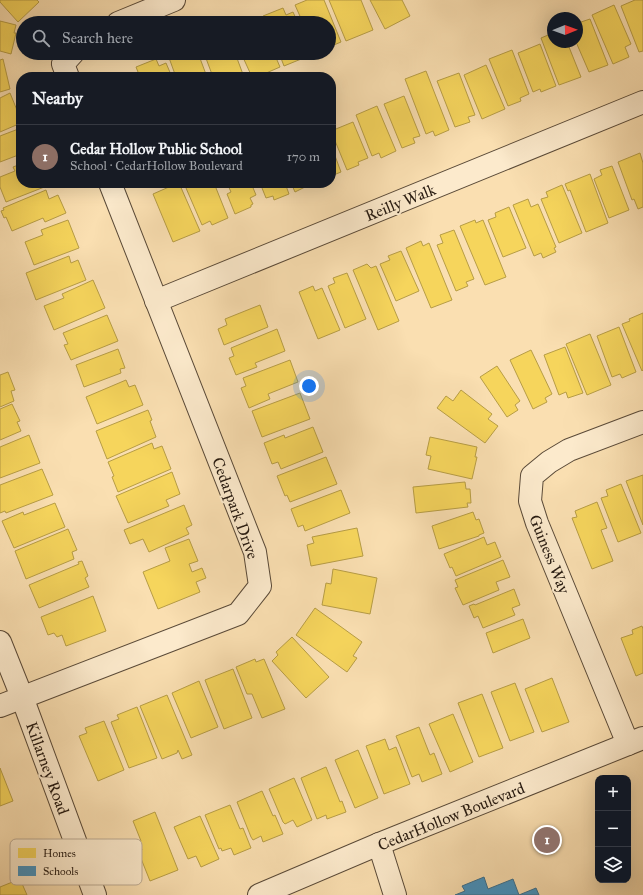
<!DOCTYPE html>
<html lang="en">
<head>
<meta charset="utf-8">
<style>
  body { margin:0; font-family:"IM FELL Great Primer",serif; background:#20242c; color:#f1f3f6 }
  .controls { position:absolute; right:12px; bottom:12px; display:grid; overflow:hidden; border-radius:8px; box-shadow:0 4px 16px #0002 }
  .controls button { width:36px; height:36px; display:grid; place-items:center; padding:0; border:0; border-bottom:1px solid #363941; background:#171b24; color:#f1f3f6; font:20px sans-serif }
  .compass { position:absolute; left:547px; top:12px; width:36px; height:36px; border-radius:50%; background:#171b24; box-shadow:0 4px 16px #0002; rotate:89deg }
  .you { position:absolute; left:309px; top:386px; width:14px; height:14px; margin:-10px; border:3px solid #fff; border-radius:50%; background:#1a73e8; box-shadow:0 0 0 6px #1a73e833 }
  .badge { display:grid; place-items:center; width:26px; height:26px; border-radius:50%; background:#7c3aed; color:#fff; font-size:13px; font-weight:700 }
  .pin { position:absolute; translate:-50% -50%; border:2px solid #fff; box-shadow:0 1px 4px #0006 }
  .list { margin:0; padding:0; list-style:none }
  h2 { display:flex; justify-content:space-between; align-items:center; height:52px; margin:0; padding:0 16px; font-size:17px }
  h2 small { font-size:13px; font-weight:400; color:#9ea1a6 }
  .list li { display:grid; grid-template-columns:26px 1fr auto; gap:12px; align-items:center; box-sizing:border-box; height:64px; padding:0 16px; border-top:1px solid #363941 }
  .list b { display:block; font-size:15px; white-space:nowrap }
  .list p { margin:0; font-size:13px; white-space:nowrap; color:#9ea1a6 }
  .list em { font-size:13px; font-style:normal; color:#9ea1a6 }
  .icon { flex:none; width:22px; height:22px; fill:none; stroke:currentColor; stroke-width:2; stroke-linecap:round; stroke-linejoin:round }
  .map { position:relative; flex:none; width:643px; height:895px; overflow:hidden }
  .search { position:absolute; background:#171b24; box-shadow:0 4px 16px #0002; left:16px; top:16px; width:320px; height:44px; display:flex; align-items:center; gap:10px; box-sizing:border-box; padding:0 14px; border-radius:22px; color:#9ea1a6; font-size:15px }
  .panel { position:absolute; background:#171b24; box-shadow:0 4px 16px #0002; left:16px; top:72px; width:320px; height:116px; border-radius:16px }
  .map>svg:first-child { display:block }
  .homes { fill:#f6d55c; stroke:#b79d45 }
  .schools { fill:#4393c3; stroke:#3a6e8d }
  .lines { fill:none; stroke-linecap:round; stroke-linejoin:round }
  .minor-casing { stroke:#5a4a38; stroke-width:24 }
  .minor { stroke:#fceacc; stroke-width:22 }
  .labels { text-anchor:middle; stroke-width:4; stroke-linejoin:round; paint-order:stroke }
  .street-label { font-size:16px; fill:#251910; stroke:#fceacc }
  .key { fill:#fceacc; stroke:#bcab94; stroke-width:1 }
  .key-label { font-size:11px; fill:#251910 }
</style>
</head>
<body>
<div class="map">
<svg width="643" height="895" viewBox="0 0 643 895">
  <rect width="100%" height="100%" fill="#fadfb1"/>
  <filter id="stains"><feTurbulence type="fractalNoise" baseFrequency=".005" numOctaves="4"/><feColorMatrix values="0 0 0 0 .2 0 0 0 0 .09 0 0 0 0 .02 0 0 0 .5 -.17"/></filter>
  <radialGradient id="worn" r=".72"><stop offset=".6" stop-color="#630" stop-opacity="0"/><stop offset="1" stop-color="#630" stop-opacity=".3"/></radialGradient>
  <g class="homes">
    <polygon points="0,0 37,0 39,2 18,22 0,2"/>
    <polygon points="307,0 324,0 341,42 329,47 329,23 303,23 295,5"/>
    <polygon points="329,0 361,0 373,30 346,41"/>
    <polygon points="370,0 402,0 410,16 385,29"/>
    <polygon points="635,0 643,0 643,51 639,52 621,6"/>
    <polygon points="614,5 631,44 625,47 629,57 613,64 592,15"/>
    <polygon points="283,8 286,15 293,12 298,23 266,23 263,16"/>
    <polygon points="590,19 608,65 589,72 576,42 577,26 579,25 578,23"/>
    <polygon points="0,21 16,25 14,33 16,33 11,54 0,51"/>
    <polygon points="553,33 553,42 567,42 581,77 559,85 541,38"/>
    <polygon points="540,44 556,86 541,92 540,89 533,92 518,53"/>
    <polygon points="512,50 529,94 520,98 521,101 508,106 489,59"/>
    <polygon points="174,53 198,53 207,77 176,77 168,55"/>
    <polygon points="204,53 235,53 244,77 213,77"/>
    <polygon points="241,53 274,53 280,67 257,77 252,77"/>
    <polygon points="279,53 310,53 311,55 284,66"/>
    <polygon points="3,59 10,89 0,92 0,60"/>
    <polygon points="156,59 159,66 166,63 172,77 140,77 136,67"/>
    <polygon points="486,65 505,109 482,119 464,75"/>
    <polygon points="426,71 449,130 435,136 433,131 426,134 405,79"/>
    <polygon points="459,73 475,115 468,117 470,122 455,127 437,81"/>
    <polygon points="10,93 21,120 21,123 0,132 0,98"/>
    <polygon points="404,96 420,136 413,138 415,143 402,148 384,104"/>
    <polygon points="377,106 396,151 381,158 379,153 372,156 356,115"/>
    <polygon points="353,122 368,158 358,162 359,165 347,170 331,131"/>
    <polygon points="21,128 21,154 0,162 0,136"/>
    <polygon points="331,145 341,172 331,176"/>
    <polygon points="640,153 643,163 643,207 638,209 634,199 632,200 618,162"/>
    <polygon points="21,164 21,183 52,183 52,184 6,202 0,187 0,177 15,171 13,167"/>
    <polygon points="612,166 629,210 609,218 594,179 602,175 600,170"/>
    <polygon points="590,174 608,223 586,232 570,190 568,191 565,184"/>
    <polygon points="178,183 179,183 200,231 173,242 153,194"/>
    <polygon points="197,183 214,183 228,218 212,225 210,221 202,225 186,188"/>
    <polygon points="227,183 251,183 256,195 250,198 253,204 251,205 251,207 235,214 227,194 231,192"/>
    <polygon points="260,183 285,183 289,194 274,200 273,196 266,198"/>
    <polygon points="291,183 306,183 307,186 295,192"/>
    <polygon points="562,185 582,233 559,243 541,199 548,197 546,192"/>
    <polygon points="46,190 49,199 58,195 66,213 45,222 43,218 12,231 6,217 4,218 1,211 4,210 3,208"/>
    <polygon points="528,199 531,207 538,204 556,247 554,248 556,252 543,258 541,253 534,256 513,205"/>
    <polygon points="509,207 526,248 503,257 488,220 496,217 495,213"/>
    <polygon points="68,220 79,248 34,265 25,242 43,235 41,230"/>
    <polygon points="475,220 476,223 483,220 506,277 485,285 460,226"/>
    <polygon points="454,230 474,279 466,282 468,286 456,291 437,245 443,243 440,235"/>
    <polygon points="421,241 423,246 429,243 452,300 431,308 406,248"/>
    <polygon points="401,251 419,291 396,301 380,264 390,260 388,256"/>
    <polygon points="69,256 71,263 78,260 86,280 36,300 26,273"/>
    <polygon points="367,264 371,268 376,266 399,321 378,330 353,270"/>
    <polygon points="347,273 366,319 345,328 328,286 335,283 333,278"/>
    <polygon points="93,280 105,308 54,330 44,306 64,298 62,294"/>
    <polygon points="313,286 315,291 322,288 340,330 318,339 299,292"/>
    <polygon points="260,305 268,327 224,345 218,329 227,325 225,319"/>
    <polygon points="643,313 643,370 642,371 622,324 630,321 629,319"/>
    <polygon points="107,315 118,341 71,360 64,345 68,344 63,333"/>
    <polygon points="619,327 636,372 622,378 620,374 612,377 597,336"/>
    <polygon points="277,329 285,351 255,363 257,367 236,375 229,358 234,356 231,348"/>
    <polygon points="590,334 611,385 587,395 566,344"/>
    <polygon points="565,347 583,393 568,398 566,392 559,395 544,355"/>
    <polygon points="118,349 125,368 120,369 121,373 84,387 76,365"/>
    <polygon points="531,350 552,394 545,398 547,402 533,409 510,360"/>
    <polygon points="290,360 298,382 268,394 270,399 249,408 241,388 246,386 243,378"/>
    <polygon points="497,366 520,401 515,405 518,410 507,417 480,377"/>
    <polygon points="8,372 15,390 11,391 14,401 0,407 0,375"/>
    <polygon points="126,380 129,387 135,385 143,405 97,424 86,397"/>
    <polygon points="461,390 492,414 488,419 498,426 485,443 437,408 446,396 453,401"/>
    <polygon points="300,393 310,419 262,437 252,411"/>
    <polygon points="12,404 20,421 17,422 21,431 0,440 0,409"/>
    <polygon points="148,410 152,420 150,421 156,437 107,459 96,431"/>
    <polygon points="313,427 323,452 281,469 278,462 272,464 264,443 284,435 285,438"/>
    <polygon points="29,435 40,463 0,478 0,447"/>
    <polygon points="430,437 477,447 475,457 477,457 472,479 428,469 431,456 426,455"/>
    <polygon points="152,443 154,449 162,446 171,469 118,492 112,477 114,476 108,462"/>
    <polygon points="326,457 337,484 290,502 287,495 285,496 277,476"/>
    <polygon points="42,469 53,495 6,513 5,511 0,513 0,485"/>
    <polygon points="172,472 180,494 166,500 169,506 128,523 116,496"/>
    <polygon points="643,475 643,525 626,481"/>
    <polygon points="465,482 466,489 470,489 471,503 467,503 468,507 416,513 413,487"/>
    <polygon points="621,484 641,533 618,542 601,498 608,496 606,490"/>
    <polygon points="341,490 350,513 305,531 303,525 298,527 291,509"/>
    <polygon points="597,502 607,528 601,530 613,561 592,569 572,518 577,517 575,511"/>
    <polygon points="55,503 65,527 14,548 2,521 23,512 24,515"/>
    <polygon points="184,505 192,525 186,528 189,534 149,552 143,539 130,544 124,530"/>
    <polygon points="473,512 476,520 479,519 484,533 479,535 479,536 439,549 432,526"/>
    <polygon points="357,528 363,556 311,566 307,545 314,543 312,537"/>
    <polygon points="68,529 77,550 72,552 74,559 26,579 15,551"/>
    <polygon points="484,537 487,545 495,542 501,557 456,576 452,567 450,568 444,554"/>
    <polygon points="189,539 198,561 189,564 192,572 202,568 206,578 196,582 200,592 158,609 143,572 170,561 165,548"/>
    <polygon points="503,560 510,577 496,582 499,590 463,605 455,588 458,587 455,580"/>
    <polygon points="82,561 88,576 85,578 89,587 39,608 29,585 79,564 78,562"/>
    <polygon points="333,569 377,578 370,614 322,605 326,583 331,584"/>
    <polygon points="514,589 520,605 512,608 515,615 483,628 478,616 474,618 469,606 474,604 475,605"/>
    <polygon points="93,596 106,631 66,646 62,635 57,637 54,633 48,635 41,617"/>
    <polygon points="315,608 362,642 353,656 357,658 347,672 296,635"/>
    <polygon points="523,619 530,638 493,653 486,633"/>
    <polygon points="642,626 643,629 643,673 636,676 621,638 633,634 632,630"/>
    <polygon points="292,637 329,677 306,698 272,661 278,655 276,652"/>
    <polygon points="255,659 256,662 264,659 285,709 262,718 252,694 247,694 236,667"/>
    <polygon points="233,669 252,718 224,729 205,680"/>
    <polygon points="552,678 569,722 542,732 525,689"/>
    <polygon points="199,681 218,727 191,738 172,693"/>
    <polygon points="515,683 534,732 510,741 491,692"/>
    <polygon points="482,694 503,748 479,757 458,703"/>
    <polygon points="167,695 192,755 182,759 178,750 177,753 162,759 140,706"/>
    <polygon points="137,707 157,758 129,768 111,722 119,719 117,715"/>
    <polygon points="453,714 473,762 450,772 429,724"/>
    <polygon points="104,721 124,770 98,781 79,736 87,733 85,728"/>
    <polygon points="419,727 430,755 434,753 442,774 422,782 419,774 412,777 396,736"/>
    <polygon points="385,739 389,750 396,747 410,784 384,794 366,746"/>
    <polygon points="358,750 378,798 355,808 335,760"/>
    <polygon points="326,767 340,802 342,801 346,812 327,819 326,815 317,819 301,778"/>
    <polygon points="0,768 13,801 0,806"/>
    <polygon points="294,778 312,820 297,827 293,820 285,824 283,822 269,789"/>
    <polygon points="262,791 273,816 275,815 283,834 263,842 261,836 253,840 251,837 237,802"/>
    <polygon points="230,805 240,829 243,828 251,848 234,855 231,848 222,851 221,848 219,849 205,815"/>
    <polygon points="155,812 178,870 150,881 138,851 142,850 139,842 141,841 133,821"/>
    <polygon points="200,816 219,859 201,867 196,856 188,859 174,827"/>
    <polygon points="20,879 27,895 0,895 0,887"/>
  </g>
  <polygon class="schools" points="484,877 488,889 513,879 519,895 536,888 539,895 455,895 465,891 462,886"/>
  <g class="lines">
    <g class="minor-casing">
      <g id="minor">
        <polyline points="118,23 174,0"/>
        <polyline points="68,77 63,64 73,53"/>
        <polyline points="156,301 643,102"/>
        <polyline points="0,642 22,697 95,895"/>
        <polyline points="0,706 238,614 260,586 255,552 110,183"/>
        <polyline points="628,744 537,523 530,501 532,476 549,462 569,450 643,422"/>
        <polyline points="379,844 395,895"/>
        <polyline points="259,895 379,844 643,738"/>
      </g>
    </g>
    <use href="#minor" class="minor"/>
  </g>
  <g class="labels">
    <g class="street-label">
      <text transform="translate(400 202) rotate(-22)" y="6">Reilly Walk</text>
      <text transform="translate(236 508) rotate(70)" y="6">Cedarpark Drive</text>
      <text transform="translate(550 554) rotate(68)" y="6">Guiness Way</text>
      <text transform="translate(48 768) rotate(70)" y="6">Killarney Road</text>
      <text transform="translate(451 816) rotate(-22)" y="6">CedarHollow Boulevard</text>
    </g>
  </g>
  <rect x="10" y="839" width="132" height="46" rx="6" class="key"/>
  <rect x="18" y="848" width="18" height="10" fill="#f6d55c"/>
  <rect x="18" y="866" width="18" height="10" fill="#4393c3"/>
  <g class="key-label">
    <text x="43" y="857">Homes</text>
    <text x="43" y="875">Schools</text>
  </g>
  <rect width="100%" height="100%" filter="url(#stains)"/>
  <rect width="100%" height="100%" fill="url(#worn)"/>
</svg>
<div class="controls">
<button>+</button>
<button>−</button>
<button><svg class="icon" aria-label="layers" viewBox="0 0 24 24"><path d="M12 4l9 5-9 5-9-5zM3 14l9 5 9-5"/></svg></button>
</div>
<svg class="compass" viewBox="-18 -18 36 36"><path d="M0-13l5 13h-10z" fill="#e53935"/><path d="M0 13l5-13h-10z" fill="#9ea1a6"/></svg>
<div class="you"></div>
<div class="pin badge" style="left:547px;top:840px;background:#8d6e63">1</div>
<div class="search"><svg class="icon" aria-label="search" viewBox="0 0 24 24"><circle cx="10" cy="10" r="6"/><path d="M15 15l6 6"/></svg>Search here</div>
<section class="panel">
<h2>Nearby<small></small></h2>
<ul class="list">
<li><span class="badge" style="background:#8d6e63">1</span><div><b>Cedar Hollow Public School</b><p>School · CedarHollow Boulevard</p></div><em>170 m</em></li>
</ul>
</section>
</div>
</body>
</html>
